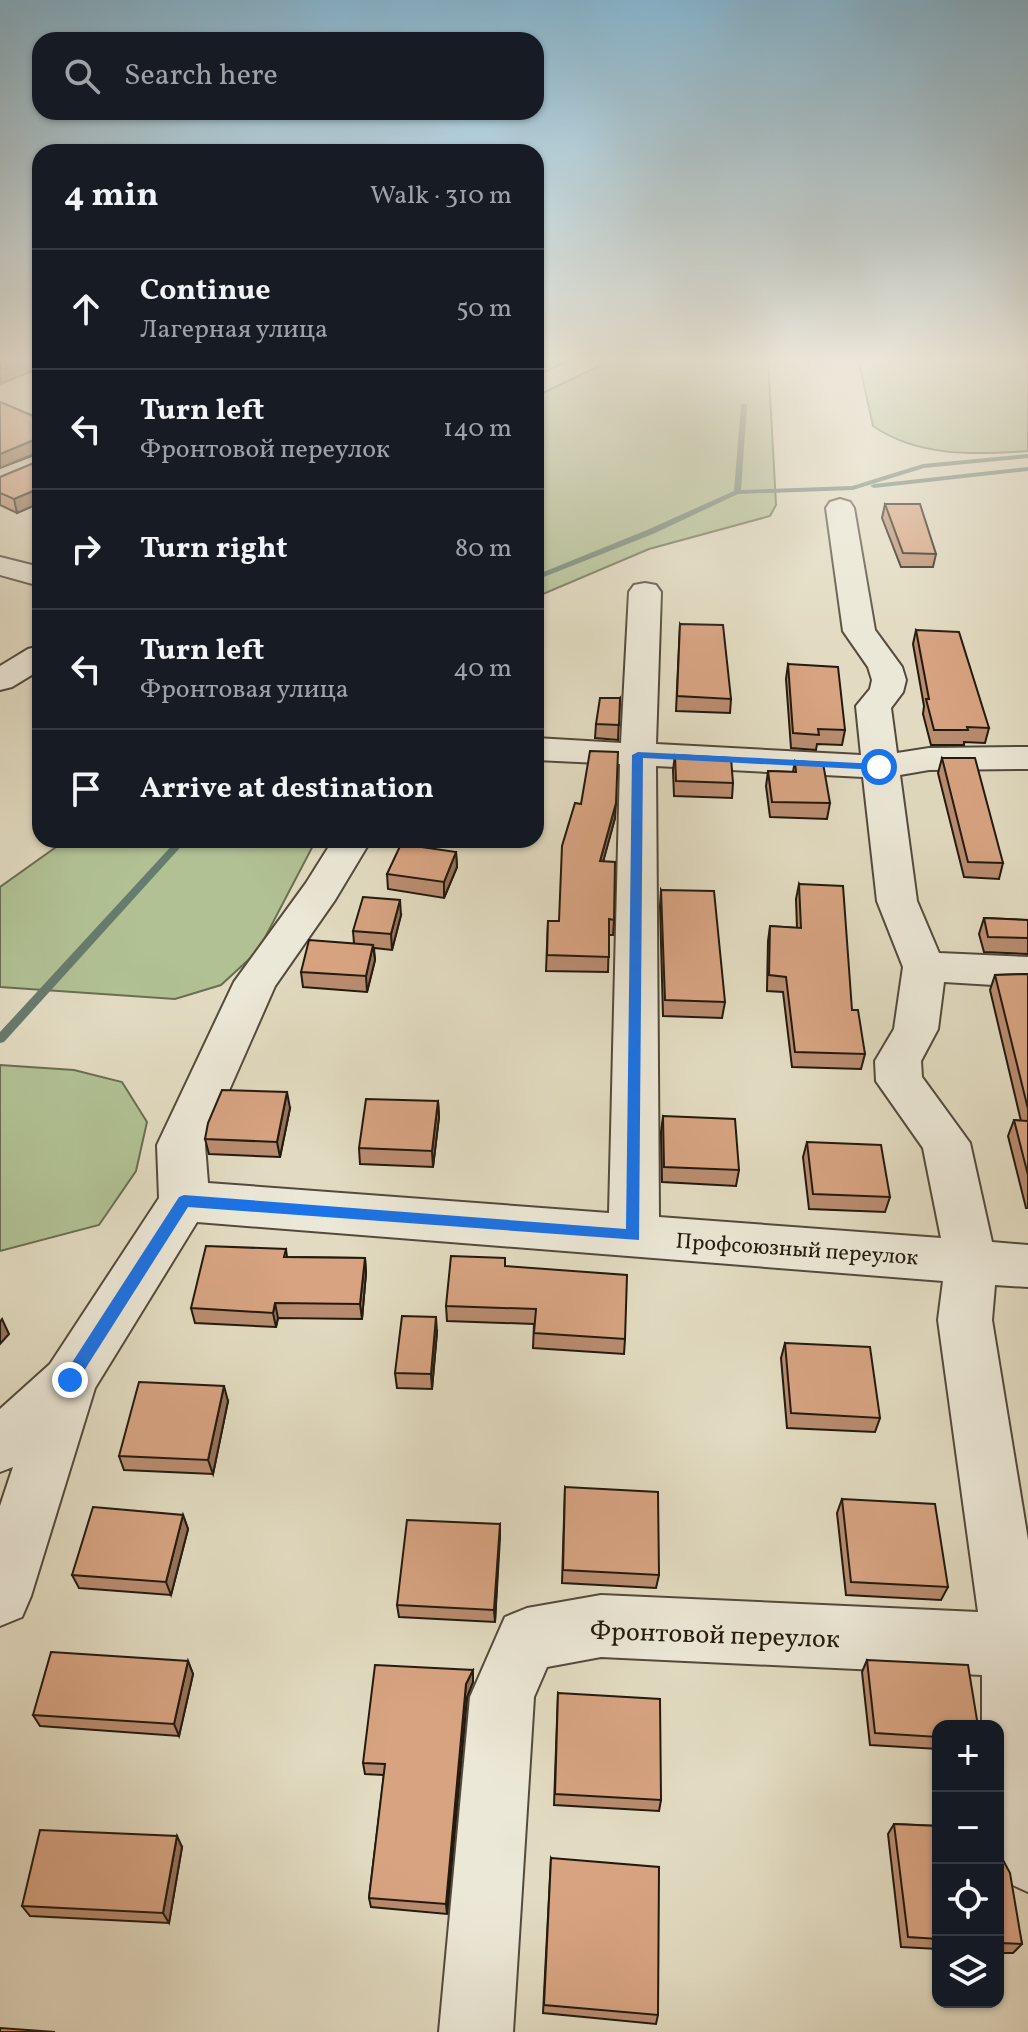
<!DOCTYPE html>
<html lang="en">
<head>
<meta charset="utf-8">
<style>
  body { margin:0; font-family:Vollkorn,serif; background:#20242c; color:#f1f3f6 }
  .controls { position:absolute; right:24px; bottom:24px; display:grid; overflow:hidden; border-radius:16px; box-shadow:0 2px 6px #0004 }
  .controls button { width:72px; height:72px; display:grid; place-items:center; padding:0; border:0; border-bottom:2px solid #363941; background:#171b24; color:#f1f3f6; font:40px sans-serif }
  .stop { position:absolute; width:24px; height:24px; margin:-18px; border:6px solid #1a73e8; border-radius:50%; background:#fff }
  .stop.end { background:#1a73e8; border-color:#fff; box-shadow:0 2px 8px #0008 }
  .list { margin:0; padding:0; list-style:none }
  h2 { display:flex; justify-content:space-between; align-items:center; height:104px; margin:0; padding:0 32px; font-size:34px }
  h2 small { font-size:26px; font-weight:400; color:#9ea1a6 }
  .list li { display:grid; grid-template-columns:52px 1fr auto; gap:24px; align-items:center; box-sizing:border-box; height:120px; padding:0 32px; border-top:2px solid #363941 }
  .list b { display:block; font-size:30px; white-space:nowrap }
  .list p { margin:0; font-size:26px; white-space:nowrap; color:#9ea1a6 }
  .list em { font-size:26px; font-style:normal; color:#9ea1a6 }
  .icon { flex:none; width:44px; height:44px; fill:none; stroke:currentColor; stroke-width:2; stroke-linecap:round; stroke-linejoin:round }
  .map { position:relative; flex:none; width:1028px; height:2032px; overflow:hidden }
  .search { position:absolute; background:#171b24; box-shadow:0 2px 6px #0004; left:32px; top:32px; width:512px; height:88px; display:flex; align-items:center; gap:20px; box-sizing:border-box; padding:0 28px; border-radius:24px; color:#9ea1a6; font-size:30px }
  .panel { position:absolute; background:#171b24; box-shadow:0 2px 6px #0004; left:32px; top:144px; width:512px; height:704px; border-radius:24px }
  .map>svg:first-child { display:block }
  .green { fill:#b1c194; stroke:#6a6e52; stroke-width:2 }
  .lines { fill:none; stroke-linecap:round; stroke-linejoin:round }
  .stream { fill:#677b6e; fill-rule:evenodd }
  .minor-casing { stroke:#534a3c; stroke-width:4 }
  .minor { fill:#ece8d7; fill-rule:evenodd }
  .wall { fill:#b98c6f; stroke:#231a0f; stroke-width:2 }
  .shaded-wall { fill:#96725a; stroke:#231a0f; stroke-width:2 }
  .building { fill:#d7a381; stroke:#231a0f; stroke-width:2 }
  .route { fill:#1a73e8 }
  .labels { text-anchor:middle; stroke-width:7; stroke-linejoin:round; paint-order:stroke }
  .street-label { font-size:22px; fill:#231a0f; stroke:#ece8d7 }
  .near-street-label { font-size:26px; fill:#231a0f; stroke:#ece8d7 }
</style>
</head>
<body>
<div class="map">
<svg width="1028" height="2032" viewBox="0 0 1028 2032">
  <rect width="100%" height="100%" fill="#e2dbc1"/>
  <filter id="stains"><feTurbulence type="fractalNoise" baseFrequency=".0025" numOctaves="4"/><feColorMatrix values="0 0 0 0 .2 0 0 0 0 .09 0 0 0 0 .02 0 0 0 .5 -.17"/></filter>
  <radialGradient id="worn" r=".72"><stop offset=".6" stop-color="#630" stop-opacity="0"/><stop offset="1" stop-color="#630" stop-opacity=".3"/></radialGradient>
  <g class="green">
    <polygon points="606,358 768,358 776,505 770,516 649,549 536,597 536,396"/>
    <path d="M858,358H1028V451C975,455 918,457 873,426Z"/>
    <polygon points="66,840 316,840 258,951 221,985 175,999 0,987 0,887"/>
    <polygon points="0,1065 74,1070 122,1082 147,1122 136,1171 99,1225 0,1251"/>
  </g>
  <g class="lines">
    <g class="stream">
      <polygon points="744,403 747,405 741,490 852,486 923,464 1028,454 1028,458 924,468 853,490 738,494 653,534 536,580 536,575 647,530 734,491 741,405"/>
      <polygon points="1028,467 1028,471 874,488 870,486 874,484"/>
      <polygon points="177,840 187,840 4,1042 0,1043 0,1032"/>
    </g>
    <g class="minor-casing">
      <g id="minor">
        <polygon points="576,358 606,358 603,363 536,395 536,377"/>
        <path d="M840,499L850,502L854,508L875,630L902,667L906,680L903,692L891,708L897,753L929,748L1028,747V769L929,770L900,775L917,901L939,953L1028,957V987L944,982L938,1029L921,1061L922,1077L970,1143L992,1242L1028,1245V1287L995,1285L992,1320L1028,1540V1892L1004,1881L998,1870V1726H982V1675L601,1657L547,1667L534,1697L513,2032H439L470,1697L505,1617L527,1608L601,1595L978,1612L938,1320L943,1281L197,1222L95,1388L31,1596L22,1617L0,1626V1506L13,1467L0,1472V1409L50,1364L159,1198L157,1145L234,982L306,883L333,840H371L335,900L275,986L205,1145L208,1183L609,1213L620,764L536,760V738L621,743L629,592L634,585L645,583L656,585L661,592L656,744L861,755L856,706L870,689L872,680L868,667L843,631L826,508L830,502ZM656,766L863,777L877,901L903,967L894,1029L875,1061L876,1081L923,1148L941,1238L659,1217Z"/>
        <polygon points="0,557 40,567 40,586 0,575"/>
        <polygon points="40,646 40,670 12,687 0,690 0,666 28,649"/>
      </g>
    </g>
    <use href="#minor" class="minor"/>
  </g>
  <g class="wall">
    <polygon points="0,402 40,419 40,503 17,513 0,505 0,477 39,461 40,453 0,468"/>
    <polygon points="885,504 936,554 933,567 901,567 882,518"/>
    <polygon points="680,624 731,699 730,713 676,711"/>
    <polygon points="916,630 989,728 985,743 964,742 964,745 931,745 923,714 924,706 913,644"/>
    <polygon points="788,664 845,730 842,745 817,744 816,750 791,748 786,679"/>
    <polygon points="620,698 618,740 595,738 596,724"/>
    <polygon points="675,755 733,783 732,798 674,796 673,770"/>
    <polygon points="942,758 1003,863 999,879 964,877 938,773"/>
    <polygon points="795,761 830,803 827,819 770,817 766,786 768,771 793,772"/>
    <polygon points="615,818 603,861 614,920 613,935 609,935 608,972 546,971 548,921 559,921"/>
    <polygon points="456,852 457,867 444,898 388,889 387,874"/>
    <polygon points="799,884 852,1010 865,1054 861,1069 792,1067 783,992 767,991 768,941 770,926 797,928 796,899"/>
    <polygon points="661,890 725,1002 722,1018 663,1016 660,906"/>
    <polygon points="401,915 392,950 374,948 375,960 367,992 303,987 301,972 354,943 353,931"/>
    <polygon points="984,918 1028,920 1028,954 984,952 979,934"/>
    <polygon points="1028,974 1028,1208 1026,1208 1008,1136 1014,1120 1021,1121 990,990 995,975"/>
    <polygon points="438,1101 439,1117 433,1167 360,1164 359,1148"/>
    <polygon points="290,1108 280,1157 209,1154 205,1139"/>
    <polygon points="663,1116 739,1170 736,1186 662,1182 661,1132"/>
    <polygon points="807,1142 890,1197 885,1212 809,1209 803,1157"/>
    <polygon points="286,1249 287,1257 365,1258 366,1273 362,1319 278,1318 276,1327 195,1323 191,1308"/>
    <polygon points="505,1266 625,1339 624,1354 533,1348 534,1324 447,1321 446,1306"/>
    <polygon points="437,1332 432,1389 397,1388 395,1373"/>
    <polygon points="785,1343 880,1418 875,1432 787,1428 781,1358"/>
    <polygon points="228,1401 213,1474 124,1470 119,1456"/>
    <polygon points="565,1487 659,1575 656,1588 562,1583"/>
    <polygon points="842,1499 948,1587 941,1600 846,1595 837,1513"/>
    <polygon points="183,1515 188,1529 171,1595 79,1588 72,1575"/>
    <polygon points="500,1524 495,1622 399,1617 397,1605"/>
    <polygon points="867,1660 938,1726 938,1749 870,1745 862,1672"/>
    <polygon points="188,1661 193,1674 179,1736 40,1726 33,1715"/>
    <polygon points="473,1670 473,1682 467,1697 447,1914 371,1907 369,1898 384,1775 365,1774 363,1763"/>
    <polygon points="558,1693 661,1800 659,1811 554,1805"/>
    <polygon points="894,1824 938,1826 938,1949 901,1947 888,1834"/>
    <polygon points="998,1829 1003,1860 1022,1944 1013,1953 998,1953"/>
    <polygon points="182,1847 169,1923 30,1916 22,1906"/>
    <polygon points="551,1858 658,2015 656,2024 543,2013"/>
  </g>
  <g class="shaded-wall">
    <polygon points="31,358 40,358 40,368 0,384 0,370"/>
    <polygon points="36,439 39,452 0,468 0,454"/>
    <polygon points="40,488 40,503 17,513 14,499"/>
    <polygon points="616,803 615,818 599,877 600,861"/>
    <polygon points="456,852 457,867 444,898 444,882"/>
    <polygon points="400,900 401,915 392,950 391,934"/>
    <polygon points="373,945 375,960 367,992 366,976"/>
    <polygon points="287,1092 290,1108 280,1157 277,1142"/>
    <polygon points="438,1101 439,1117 433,1167 432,1151"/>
    <polygon points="365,1258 366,1273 362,1319 360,1304"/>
    <polygon points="275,1303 278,1318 276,1327 273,1313"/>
    <polygon points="436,1317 437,1332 432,1389 431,1374"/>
    <polygon points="2,1319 9,1334 0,1344 0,1322"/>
    <polygon points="224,1386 228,1401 213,1474 208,1460"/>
    <polygon points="183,1515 188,1529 171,1595 166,1582"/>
    <polygon points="500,1524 500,1538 495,1622 494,1610"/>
    <polygon points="188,1661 193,1674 179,1736 174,1724"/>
    <polygon points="473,1670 473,1682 467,1697 447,1914 446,1904 466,1684"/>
    <polygon points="177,1836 182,1847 169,1923 163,1913"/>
  </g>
  <g class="building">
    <polygon points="0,358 31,358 0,370"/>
    <polygon points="0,402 40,419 40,488 14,499 0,493 0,477 39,461 40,442 36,439 0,454"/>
    <polygon points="885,504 920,504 936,554 903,553"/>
    <polygon points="680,624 723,625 731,699 677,696"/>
    <polygon points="916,630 959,632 989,728 967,727 968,730 934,730 926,699 929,699"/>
    <polygon points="788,664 838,667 845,730 818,729 819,735 793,733"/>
    <polygon points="600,698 620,698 619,725 596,724"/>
    <polygon points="590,751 618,752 616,803 600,861 615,862 614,920 609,919 609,957 547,955 548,921 559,921 562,846 575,803 581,804"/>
    <polygon points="675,755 731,758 733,783 676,781"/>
    <polygon points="942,758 975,758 1003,863 968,862"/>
    <polygon points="795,761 823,763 830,803 772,802 768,771 796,772"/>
    <polygon points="401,844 456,852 444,882 387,874"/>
    <polygon points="799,884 843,886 852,1010 858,1010 865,1054 795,1052 786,977 769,975 770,926 801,928"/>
    <polygon points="661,890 714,891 725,1002 665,1000"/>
    <polygon points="363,897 400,900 391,934 353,931"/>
    <polygon points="984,918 1028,920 1028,938 988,937"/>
    <polygon points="309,940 373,945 366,976 301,972"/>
    <polygon points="1028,974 1028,1109 995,975"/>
    <polygon points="222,1090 287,1092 277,1142 205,1139 208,1123"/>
    <polygon points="366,1099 438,1101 432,1151 359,1148"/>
    <polygon points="663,1116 735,1119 739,1170 664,1167"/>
    <polygon points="1014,1120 1028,1121 1028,1175"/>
    <polygon points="807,1142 881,1145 890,1197 813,1194"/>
    <polygon points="206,1246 286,1249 284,1257 365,1258 360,1304 275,1303 273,1313 191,1308"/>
    <polygon points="451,1256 505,1258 505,1266 627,1275 625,1339 534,1333 536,1309 446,1306"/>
    <polygon points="402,1316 436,1317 431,1374 395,1373"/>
    <polygon points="785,1343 870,1347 880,1418 791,1413"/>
    <polygon points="139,1382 224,1386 208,1460 119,1456"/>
    <polygon points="565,1487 658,1492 659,1575 563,1570"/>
    <polygon points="842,1499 935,1504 948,1587 851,1582"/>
    <polygon points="93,1507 183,1515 166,1582 72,1575"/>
    <polygon points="407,1520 500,1524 494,1610 397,1605"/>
    <polygon points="51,1652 188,1661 174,1724 33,1715"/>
    <polygon points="867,1660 968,1665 978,1726 938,1726 938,1737 875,1733"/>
    <polygon points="375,1665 473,1670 466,1684 446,1904 369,1898 385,1764 363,1763"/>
    <polygon points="558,1693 660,1699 661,1800 555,1794"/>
    <polygon points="894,1824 938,1826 938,1939 908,1937"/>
    <polygon points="998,1829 1003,1830 1003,1860 1010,1873 1022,1944 998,1943"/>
    <polygon points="40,1830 177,1836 163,1913 22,1906"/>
    <polygon points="551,1858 659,1867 658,2015 544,2005"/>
    <polygon points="0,2028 55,2032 0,2032"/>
  </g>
  <linearGradient id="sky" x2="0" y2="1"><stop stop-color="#87b7d1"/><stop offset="0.56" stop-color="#f2efe3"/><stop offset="1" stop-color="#f2efe3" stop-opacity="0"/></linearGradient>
  <rect width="1028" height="642" fill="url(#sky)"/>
  <polygon class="route" points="638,752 879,764 884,767 879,770 643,758 639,1240 188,1207 75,1385 64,1385 64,1375 179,1197 184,1195 626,1229 632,755"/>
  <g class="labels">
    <g class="street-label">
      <text transform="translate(797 1248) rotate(4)" y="8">Профсоюзный переулок</text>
    </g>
    <g class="near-street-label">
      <text transform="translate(715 1634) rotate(2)" y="9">Фронтовой переулок</text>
    </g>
  </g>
  <rect width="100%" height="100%" filter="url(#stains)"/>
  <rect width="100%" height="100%" fill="url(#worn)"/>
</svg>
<div class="controls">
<button>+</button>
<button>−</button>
<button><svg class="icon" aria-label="locate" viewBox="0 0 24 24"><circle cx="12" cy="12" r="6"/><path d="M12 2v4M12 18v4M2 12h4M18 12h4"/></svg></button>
<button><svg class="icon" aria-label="layers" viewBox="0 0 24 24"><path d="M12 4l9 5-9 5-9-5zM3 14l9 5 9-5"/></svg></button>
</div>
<div class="stop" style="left:879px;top:767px"></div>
<div class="stop end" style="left:70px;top:1380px"></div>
<div class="search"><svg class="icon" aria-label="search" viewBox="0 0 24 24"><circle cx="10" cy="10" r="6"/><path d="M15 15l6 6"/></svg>Search here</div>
<section class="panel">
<h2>4 min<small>Walk · 310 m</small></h2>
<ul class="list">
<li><svg class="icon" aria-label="ahead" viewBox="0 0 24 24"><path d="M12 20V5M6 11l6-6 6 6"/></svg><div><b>Continue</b><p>Лагерная улица</p></div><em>50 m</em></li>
<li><svg class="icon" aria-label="left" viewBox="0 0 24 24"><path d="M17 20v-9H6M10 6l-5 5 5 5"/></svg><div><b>Turn left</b><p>Фронтовой переулок</p></div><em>140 m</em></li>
<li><svg class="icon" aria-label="right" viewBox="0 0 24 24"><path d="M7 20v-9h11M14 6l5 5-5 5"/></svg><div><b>Turn right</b></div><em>80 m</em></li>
<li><svg class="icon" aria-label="left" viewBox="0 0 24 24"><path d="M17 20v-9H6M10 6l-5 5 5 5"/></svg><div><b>Turn left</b><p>Фронтовая улица</p></div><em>40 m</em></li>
<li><svg class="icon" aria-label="arrive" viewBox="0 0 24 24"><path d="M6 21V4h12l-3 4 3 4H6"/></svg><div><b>Arrive at destination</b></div></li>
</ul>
</section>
</div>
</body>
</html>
